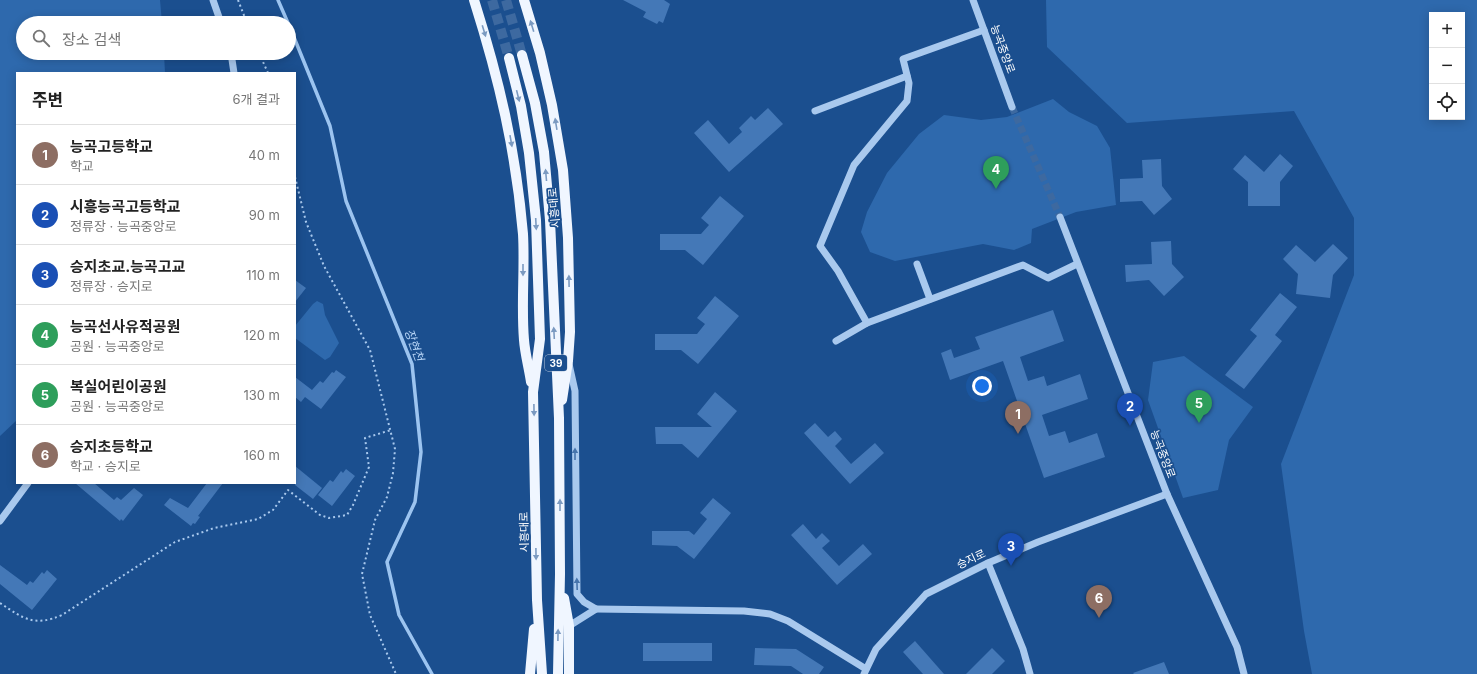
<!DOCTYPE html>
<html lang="ko">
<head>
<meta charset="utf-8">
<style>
  body { margin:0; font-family:Inter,"Noto Sans KR",sans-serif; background:#f2f2f2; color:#222 }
  .controls { position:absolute; right:12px; top:12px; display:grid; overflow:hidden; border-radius:0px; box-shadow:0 2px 10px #0003 }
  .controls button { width:36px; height:36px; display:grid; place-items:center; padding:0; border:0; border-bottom:1px solid #e0e0e0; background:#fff; color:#222; font:20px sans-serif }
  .you { position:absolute; left:982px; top:386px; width:14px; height:14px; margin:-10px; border:3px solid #fff; border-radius:50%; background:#1a73e8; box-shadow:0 0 0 6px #1a73e833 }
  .badge { display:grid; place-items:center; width:26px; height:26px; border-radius:50%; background:#0b8043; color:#fff; font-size:13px; font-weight:700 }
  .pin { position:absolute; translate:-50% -33px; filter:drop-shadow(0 1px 2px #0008) }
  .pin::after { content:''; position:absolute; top:21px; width:14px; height:12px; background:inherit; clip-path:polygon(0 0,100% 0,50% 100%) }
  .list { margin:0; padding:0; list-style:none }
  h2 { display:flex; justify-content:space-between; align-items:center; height:52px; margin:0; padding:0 16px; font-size:17px }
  h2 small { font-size:13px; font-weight:400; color:#767676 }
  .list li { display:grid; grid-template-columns:26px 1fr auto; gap:12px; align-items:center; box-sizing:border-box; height:60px; padding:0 16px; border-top:1px solid #e0e0e0 }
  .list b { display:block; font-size:15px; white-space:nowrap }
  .list p { margin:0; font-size:13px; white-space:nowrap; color:#767676 }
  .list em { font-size:13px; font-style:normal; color:#767676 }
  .icon { flex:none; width:22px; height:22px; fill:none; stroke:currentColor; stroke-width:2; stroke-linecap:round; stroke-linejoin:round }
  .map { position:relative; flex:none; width:1477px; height:674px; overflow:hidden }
  .search { position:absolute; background:#fff; box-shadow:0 2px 10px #0003; left:16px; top:16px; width:280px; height:44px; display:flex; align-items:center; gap:10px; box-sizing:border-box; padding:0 14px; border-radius:22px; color:#767676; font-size:15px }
  .panel { position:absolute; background:#fff; box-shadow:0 2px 10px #0003; left:16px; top:72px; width:280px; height:412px; border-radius:0px }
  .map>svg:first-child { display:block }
  .green { fill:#2e69ad; fill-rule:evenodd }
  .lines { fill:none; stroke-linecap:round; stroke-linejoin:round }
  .stream { stroke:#9cc4f0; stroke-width:3.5 }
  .building { fill:#4478b7 }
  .minor-tunnel { stroke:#3d69a0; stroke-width:7; stroke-dasharray:7 3.5; stroke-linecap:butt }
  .major-tunnel { stroke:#3d69a0; stroke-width:10; stroke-dasharray:10 5; stroke-linecap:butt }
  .path { stroke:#a9c9ee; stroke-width:2; stroke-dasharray:2 3; stroke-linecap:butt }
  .minor { stroke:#a9c9ee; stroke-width:7 }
  .major { stroke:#f0f6ff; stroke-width:10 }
  .oneway { fill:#7b9ac1 }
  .oneway2 { fill:#4674ac }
  .labels { text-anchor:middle; stroke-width:3.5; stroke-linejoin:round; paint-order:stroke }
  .shield { fill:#1b4f8f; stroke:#bbcadd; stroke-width:1 }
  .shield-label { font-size:10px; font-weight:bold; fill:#fff }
  .street-label { font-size:11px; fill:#fff; stroke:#1b4f8f }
  .water-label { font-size:12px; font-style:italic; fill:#b5d3f5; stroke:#1b4f8f }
</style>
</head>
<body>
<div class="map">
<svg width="1477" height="674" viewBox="0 0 1477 674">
  <rect width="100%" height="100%" fill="#1b4f8f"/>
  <g class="green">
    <polygon points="0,0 160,0 162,23 23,23 23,53 164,53 165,73 17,73 17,420 0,436"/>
    <path d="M1046,0H1477V674H1312L1304,631L1281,464L1354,275V218L1294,111L1127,123L1047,47ZM1432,15H1462V117H1432Z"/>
    <polygon points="1053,99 1069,112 1097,126 1110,148 1116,205 1076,212 1032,229 1031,243 1014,250 983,244 895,261 870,252 861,232 867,212 887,173 919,134 944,115 981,120 1007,117"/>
    <polygon points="317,301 323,304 325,315 339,343 330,357 325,360 295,338 295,326 313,304"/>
    <polygon points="1184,356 1253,407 1229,440 1218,490 1183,498 1148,400 1153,362"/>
  </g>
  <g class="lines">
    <g class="stream">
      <polyline points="278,0 288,23"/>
      <polyline points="289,25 330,126 346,201 412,364 421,452 415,502 387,562 399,615 432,674"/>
    </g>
  </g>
  <g class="building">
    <polygon points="623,0 664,0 670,4 663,23 659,21 657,24 643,17 646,12"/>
    <polygon points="768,108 783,124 729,172 694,133 708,120 729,144 742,132 739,128 751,116 755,120"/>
    <polygon points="1280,154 1293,166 1280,182 1280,206 1248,206 1248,182 1233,169 1245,155 1264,172"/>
    <polygon points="1161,159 1162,186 1172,199 1154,215 1142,201 1120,202 1120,179 1143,178 1142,160"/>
    <polygon points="720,196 744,216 703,265 685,250 660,250 660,234 701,234 709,225 701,218"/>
    <polygon points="1171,241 1172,264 1184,277 1164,296 1149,280 1126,282 1125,265 1152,264 1151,242"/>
    <polygon points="1333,244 1348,258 1333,275 1330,298 1296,294 1298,274 1283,259 1296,245 1315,262"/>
    <polygon points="295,280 306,288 295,302"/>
    <polygon points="1280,293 1297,307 1275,335 1282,341 1244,389 1225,375 1257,336 1250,330"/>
    <polygon points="715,296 739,316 698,364 681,350 655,350 655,334 697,334 705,324 697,318"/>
    <polygon points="1053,310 1064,341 1020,357 1028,381 1044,376 1047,386 1080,374 1088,399 1042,415 1049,436 1065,431 1069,443 1097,433 1105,457 1044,478 1003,361 950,380 941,353 951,349 954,358 980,349 975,337"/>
    <polygon points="336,370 346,377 321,409 305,397 301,402 295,397 295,377 312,390 320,381 323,383 332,372 334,373"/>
    <polygon points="715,392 737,411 698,458 682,444 656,444 655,427 712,427 697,414"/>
    <polygon points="815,423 828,437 835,431 842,439 835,446 851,464 875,443 884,453 850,484 804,433"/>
    <polygon points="295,466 322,488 313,499 295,485"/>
    <polygon points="346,469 355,476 332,506 318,495 330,480 333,482 341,471 343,473"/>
    <polygon points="75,483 94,483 114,500 117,497 121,500 134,488 143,495 123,521 121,519 120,521"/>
    <polygon points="207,483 223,483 198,516 200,517 195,524 193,523 191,526 164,505 170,498 188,508"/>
    <polygon points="713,498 731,513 694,559 677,546 652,545 652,531 689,531 694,535 707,519 700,513"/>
    <polygon points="803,524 816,539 822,533 830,541 822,548 839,566 863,544 872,554 837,585 791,535"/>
    <polygon points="0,565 27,585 30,581 33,583 42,572 44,574 47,570 57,579 32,610 0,584"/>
    <polygon points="915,641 944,674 923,674 903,652"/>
    <rect x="643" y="643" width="69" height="18"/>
    <polygon points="755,648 796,649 824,667 819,674 803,674 791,666 754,665"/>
    <polygon points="992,648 1005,661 992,674 966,674"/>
    <polygon points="1164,662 1169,674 1134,674 1133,673"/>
  </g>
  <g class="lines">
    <polyline class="minor-tunnel" points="1012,107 1060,217"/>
    <g class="major-tunnel">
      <polyline points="492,0 509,58"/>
      <polyline points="506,0 522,55"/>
    </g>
    <g class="path">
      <polyline points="238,0 247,23"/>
      <polyline points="259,53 268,73"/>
      <polyline points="295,177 306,222 324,266 370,350 395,449 393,473 387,497 375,520 362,574 370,615 396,674"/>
      <path d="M0,603C24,619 34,627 62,615L175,542L214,528L258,519L273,510L288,490L320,515L329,518L347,515L353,505L369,467L365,438L391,430"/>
    </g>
    <g class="minor">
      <polyline points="213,0 221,23"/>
      <polyline points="973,0 1012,107"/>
      <polyline points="231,53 234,73"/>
      <polyline points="815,111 907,76"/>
      <polyline points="1060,217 1167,494 1237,647 1244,674"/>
      <polyline points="917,264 930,299"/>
      <polyline points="867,323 838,271 820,246 854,165 907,101 909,83 903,59 984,30"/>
      <polyline points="836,341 867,323 1023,265 1048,278 1077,264"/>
      <polyline points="0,521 28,483"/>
      <polyline points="988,563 1023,649 1030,674"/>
      <polyline points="596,609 744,611 770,614 788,621 866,669"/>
      <polyline points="569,626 596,609 584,602 577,594 575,391 569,364"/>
      <polyline points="864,674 876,649 926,594 988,563 1038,542 1167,494"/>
    </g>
    <g class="major">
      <path d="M474,0C499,79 516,151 523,234C525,269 521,305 524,340C525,354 529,368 531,382"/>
      <polyline points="524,0 540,53 552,105 563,170 568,238 570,332 568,361 562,400"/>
      <polyline points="522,55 535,103 544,152 550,220 559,418 560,574 558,674"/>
      <polyline points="509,58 521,106 529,153 536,220 540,339 533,392 537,600 542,674"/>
      <polyline points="564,598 569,626 569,674"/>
      <polyline points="530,674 534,629"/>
    </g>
  </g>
  <defs><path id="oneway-solid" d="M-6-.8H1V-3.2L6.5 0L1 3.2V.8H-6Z"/></defs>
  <g class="oneway">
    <use href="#oneway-solid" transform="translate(532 26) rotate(-107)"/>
    <use href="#oneway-solid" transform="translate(484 31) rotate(73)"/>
    <use href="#oneway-solid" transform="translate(518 96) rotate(76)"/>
    <use href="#oneway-solid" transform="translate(556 124) rotate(-99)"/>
    <use href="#oneway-solid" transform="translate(511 141) rotate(80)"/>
    <use href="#oneway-solid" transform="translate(546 175) rotate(-95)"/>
    <use href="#oneway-solid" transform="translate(536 224) rotate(87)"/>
    <use href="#oneway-solid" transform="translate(523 270) rotate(90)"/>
    <use href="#oneway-solid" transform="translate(569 281) rotate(-91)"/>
    <use href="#oneway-solid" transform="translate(554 333) rotate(-93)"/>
    <use href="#oneway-solid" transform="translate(534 410) rotate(89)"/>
    <use href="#oneway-solid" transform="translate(560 505) rotate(-90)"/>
    <use href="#oneway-solid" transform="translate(536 554) rotate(89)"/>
    <use href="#oneway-solid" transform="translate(558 635) rotate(-89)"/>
  </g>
  <g class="oneway2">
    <use href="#oneway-solid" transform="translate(575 454) rotate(-90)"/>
    <use href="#oneway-solid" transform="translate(577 584) rotate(-92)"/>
  </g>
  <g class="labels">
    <rect class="shield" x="545" y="355" width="22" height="16" rx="3"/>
    <g class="shield-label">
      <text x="556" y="367">39</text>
    </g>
    <g class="street-label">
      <text transform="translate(1003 49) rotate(70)" y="4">능곡중앙로</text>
      <text transform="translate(554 208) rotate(-95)" y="4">시흥대로</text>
      <text transform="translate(1163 454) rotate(69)" y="4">능곡중앙로</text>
      <text transform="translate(524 532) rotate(-91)" y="4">시흥대로</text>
      <text transform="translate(971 559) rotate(-25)" y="4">승지로</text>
    </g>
    <g class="water-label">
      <text transform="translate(414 345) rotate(70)" y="4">장현천</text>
    </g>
  </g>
</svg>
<div class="controls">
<button>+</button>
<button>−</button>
<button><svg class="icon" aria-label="locate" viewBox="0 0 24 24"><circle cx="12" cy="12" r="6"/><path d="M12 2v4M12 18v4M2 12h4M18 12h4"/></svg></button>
</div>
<div class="you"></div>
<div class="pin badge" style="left:1018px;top:434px;background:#8d6e63">1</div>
<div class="pin badge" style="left:1130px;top:426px;background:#1a4fb4">2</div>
<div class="pin badge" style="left:1011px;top:566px;background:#1a4fb4">3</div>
<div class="pin badge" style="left:996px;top:189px;background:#2e9e5b">4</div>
<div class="pin badge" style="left:1199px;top:423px;background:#2e9e5b">5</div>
<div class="pin badge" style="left:1099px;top:618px;background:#8d6e63">6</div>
<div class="search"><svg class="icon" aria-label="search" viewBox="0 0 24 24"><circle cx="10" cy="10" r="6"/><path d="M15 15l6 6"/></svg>장소 검색</div>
<section class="panel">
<h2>주변<small>6개 결과</small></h2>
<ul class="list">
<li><span class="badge" style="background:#8d6e63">1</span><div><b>능곡고등학교</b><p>학교</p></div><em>40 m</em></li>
<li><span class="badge" style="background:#1a4fb4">2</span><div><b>시흥능곡고등학교</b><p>정류장 · 능곡중앙로</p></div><em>90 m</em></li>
<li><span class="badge" style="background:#1a4fb4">3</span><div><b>승지초교.능곡고교</b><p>정류장 · 승지로</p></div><em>110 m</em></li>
<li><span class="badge" style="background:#2e9e5b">4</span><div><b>능곡선사유적공원</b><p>공원 · 능곡중앙로</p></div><em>120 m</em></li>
<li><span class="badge" style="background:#2e9e5b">5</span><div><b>복실어린이공원</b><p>공원 · 능곡중앙로</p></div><em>130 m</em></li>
<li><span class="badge" style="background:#8d6e63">6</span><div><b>승지초등학교</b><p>학교 · 승지로</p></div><em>160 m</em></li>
</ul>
</section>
</div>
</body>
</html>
